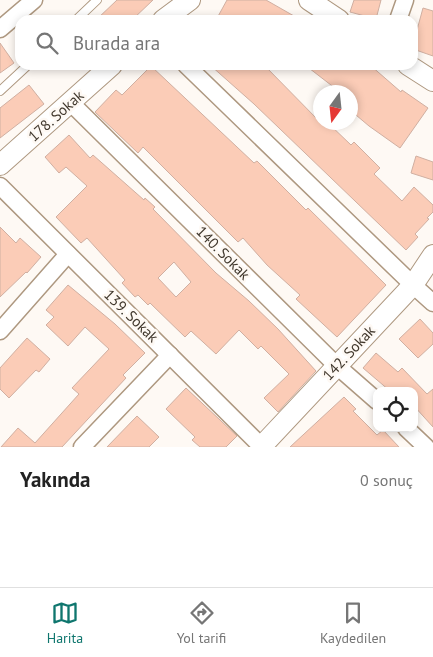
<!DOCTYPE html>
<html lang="tr">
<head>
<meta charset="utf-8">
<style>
  body { margin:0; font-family:"PT Sans",sans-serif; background:#f2f2f2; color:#222 }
  .controls { position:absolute; right:15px; bottom:15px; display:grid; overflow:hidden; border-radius:10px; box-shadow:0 2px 8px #0003 }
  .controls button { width:45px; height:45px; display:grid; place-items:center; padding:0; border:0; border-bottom:1px solid #e0e0e0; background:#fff; color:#222; font:25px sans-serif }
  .compass { position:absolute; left:313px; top:85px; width:45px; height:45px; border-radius:50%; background:#fff; box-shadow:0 2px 8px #0003; rotate:195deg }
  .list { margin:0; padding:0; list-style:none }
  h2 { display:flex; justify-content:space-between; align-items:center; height:65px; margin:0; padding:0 20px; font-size:21px }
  h2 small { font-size:16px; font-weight:400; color:#767676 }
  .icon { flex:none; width:28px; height:28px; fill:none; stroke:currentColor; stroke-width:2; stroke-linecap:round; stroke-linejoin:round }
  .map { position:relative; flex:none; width:433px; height:447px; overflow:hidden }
  .search { position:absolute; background:#fff; box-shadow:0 2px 8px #0003; left:15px; right:15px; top:15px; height:55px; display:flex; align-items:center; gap:12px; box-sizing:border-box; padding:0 18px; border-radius:15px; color:#767676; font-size:19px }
  .sheet { height:140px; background:#fff }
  nav { display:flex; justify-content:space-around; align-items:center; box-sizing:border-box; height:70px; border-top:1px solid #e0e0e0; background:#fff; font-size:14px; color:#767676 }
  nav a { display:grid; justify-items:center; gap:2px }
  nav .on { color:#0f766e }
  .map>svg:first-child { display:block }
  .building { fill:#fbccb7; stroke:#d0afa1; fill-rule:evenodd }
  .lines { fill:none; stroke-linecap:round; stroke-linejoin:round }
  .service-casing { stroke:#ae9880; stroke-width:10 }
  .minor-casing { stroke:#ae9880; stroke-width:19 }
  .tertiary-casing { stroke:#ae9880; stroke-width:22 }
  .service { stroke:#fff; stroke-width:8 }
  .minor { stroke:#fff; stroke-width:16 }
  .tertiary { stroke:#fff; stroke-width:20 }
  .labels { text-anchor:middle; stroke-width:5; stroke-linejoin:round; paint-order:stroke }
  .street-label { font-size:15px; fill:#41382d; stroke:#fef9f4 }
</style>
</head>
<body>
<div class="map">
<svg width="433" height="447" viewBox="0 0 433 447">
  <rect width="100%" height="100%" fill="#fef9f4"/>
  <g class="building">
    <polygon points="117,0 153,0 132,20 96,20"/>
    <polygon points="227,0 266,0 301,20 216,20"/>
    <polygon points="354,0 381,0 376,19 350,12"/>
    <polygon points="423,8 433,11 433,56 413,49 413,36 415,29 417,30"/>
    <polygon points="0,43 14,63 0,73"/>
    <polygon points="210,65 264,65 320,122 327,122 351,145 354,142 380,168 374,174 402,201 414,187 433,205 433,212 427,218 429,219 415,234 418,237 406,250 254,104"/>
    <polygon points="305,65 370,65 401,92 402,90 428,108 400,148 369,126 350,110 350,92 340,92"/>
    <polygon points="151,66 254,163 257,161 306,210 308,208 386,285 337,337 296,299 300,295 267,265 243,238 238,242 143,147 138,153 95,112 116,90 122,95"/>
    <polygon points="29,85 44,104 0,138 0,108"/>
    <path d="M69,135L90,158L93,155L144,200L145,198L155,207L153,209L216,273L249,301L278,329L316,371L278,412L264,398L289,374L261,346L258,349L239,330L216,354L191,331L185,337L150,303L148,305L138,295L135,297L122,283L125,280L87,238L81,243L56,217L87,186L66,167L59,173L45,157ZM174,262L191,282L176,297L158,278Z"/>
    <polygon points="416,156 433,162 433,180 411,173"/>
    <polygon points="0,227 16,243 20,238 41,257 27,273 26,272 0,297"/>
    <polygon points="68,285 115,324 145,353 123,375 126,378 62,447 1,447 18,428 35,443 79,394 72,388 109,349 85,327 68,346 46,325 54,317 46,310"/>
    <polygon points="420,319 433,333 433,344 418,358 399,339"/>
    <polygon points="27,338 50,359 39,372 36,370 9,398 0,389 0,368"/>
    <polygon points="376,353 398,372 402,368 427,394 433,389 433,427 414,406 414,391 390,391 363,368"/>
    <polygon points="186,388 237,436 226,447 200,447 192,440 195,437 166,409"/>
    <polygon points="344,397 356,409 353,411 377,435 383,430 399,447 290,447"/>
    <polygon points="137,416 159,437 149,447 107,447"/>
  </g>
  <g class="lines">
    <g class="service-casing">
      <g id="service">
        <polyline points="76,20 97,0"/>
        <polyline points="0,91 28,65"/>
      </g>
    </g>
    <g class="minor-casing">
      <g id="minor">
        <polyline points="398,20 405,0"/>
        <polyline points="0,29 34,0"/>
        <polyline points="186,65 413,285 433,303"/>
        <polyline points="71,103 337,366 377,401"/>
        <polyline points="0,186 262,447"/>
        <polyline points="0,331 68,254"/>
        <polyline points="406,428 426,447"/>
        <polyline points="82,447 170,355"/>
      </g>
    </g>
    <g class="tertiary-casing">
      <g id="tertiary">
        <polyline points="309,0 339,20"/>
        <polyline points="163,20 190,0"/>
        <polyline points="408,65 433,81"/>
        <polyline points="0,165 112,65"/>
        <polyline points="261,447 413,285 433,255"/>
      </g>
    </g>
    <use href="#service" class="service"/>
    <use href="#minor" class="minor"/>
    <use href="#tertiary" class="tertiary"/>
  </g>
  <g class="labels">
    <g class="street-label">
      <text transform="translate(56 116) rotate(-42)" y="5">178. Sokak</text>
      <text transform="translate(223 253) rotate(45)" y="5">140. Sokak</text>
      <text transform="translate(131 316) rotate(44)" y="5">139. Sokak</text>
      <text transform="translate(349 353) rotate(-47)" y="5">142. Sokak</text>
    </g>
  </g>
</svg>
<div class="controls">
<button><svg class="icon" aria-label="locate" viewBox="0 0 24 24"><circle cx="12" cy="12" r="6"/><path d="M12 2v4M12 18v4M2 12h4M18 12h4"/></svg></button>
</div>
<svg class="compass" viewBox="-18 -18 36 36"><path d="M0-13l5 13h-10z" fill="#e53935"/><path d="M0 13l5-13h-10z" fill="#767676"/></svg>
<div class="search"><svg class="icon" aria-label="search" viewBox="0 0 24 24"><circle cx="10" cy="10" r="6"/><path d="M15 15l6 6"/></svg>Burada ara</div>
</div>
<section class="sheet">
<h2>Yakında<small>0 sonuç</small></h2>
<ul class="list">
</ul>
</section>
<nav>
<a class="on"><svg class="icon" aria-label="map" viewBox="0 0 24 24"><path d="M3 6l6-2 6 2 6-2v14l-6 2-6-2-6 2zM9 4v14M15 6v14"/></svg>Harita</a>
<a><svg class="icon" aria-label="directions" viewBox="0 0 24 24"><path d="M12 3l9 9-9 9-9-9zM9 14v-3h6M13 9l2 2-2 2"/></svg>Yol tarifi</a>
<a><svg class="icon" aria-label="saved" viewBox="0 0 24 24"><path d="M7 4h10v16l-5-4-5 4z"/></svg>Kaydedilen</a>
</nav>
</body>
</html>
